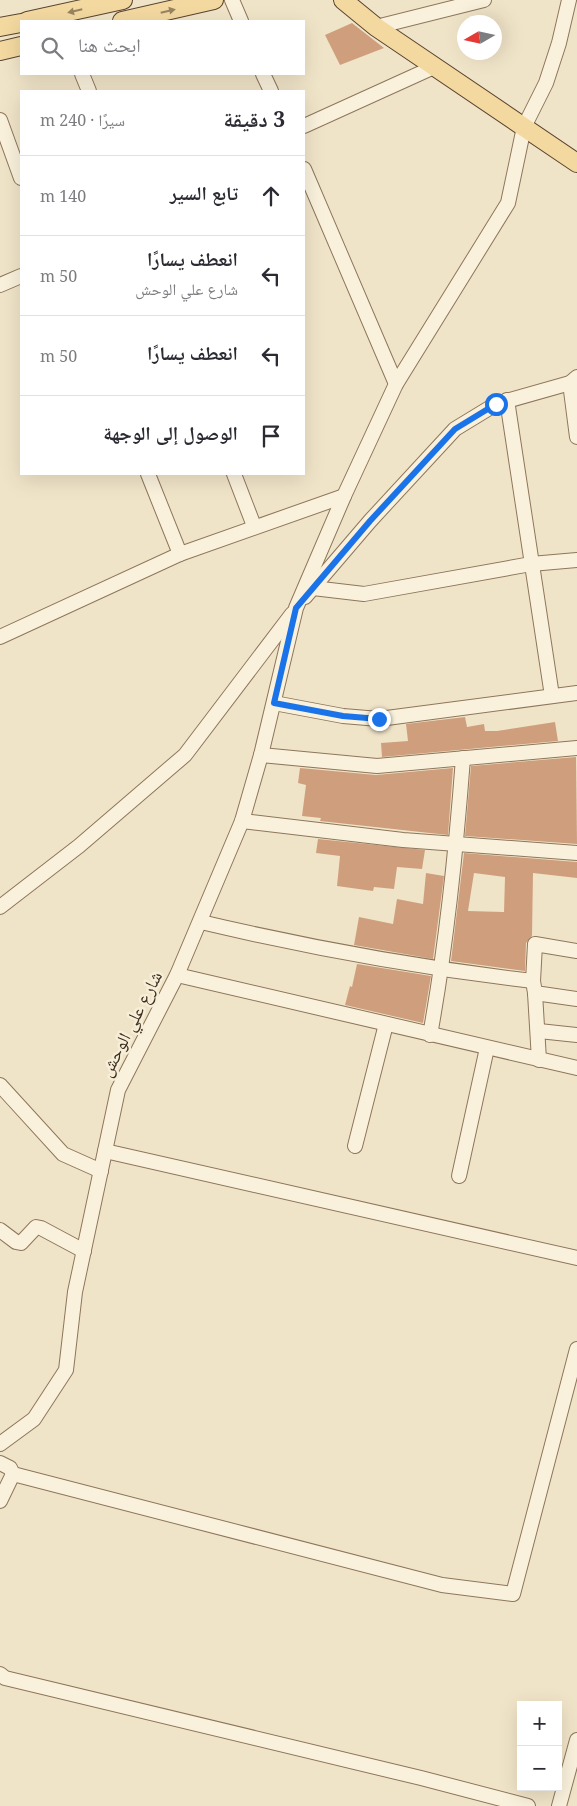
<!DOCTYPE html>
<html lang="ar">
<head>
<meta charset="utf-8">
<style>
  body { margin:0; font-family:"Noto Serif","Noto Naskh Arabic",serif; background:#f2f2f3; color:#2b2b33; direction:rtl }
  .controls { position:absolute; right:15px; bottom:15px; display:grid; overflow:hidden; border-radius:0px; box-shadow:0 5px 20px #0002 }
  .controls button { width:45px; height:45px; display:grid; place-items:center; padding:0; border:0; border-bottom:1px solid #e1e1e2; background:#fff; color:#2b2b33; font:25px sans-serif }
  .compass { position:absolute; left:457px; top:15px; width:45px; height:45px; border-radius:50%; background:#fff; box-shadow:0 5px 20px #0002; rotate:261deg }
  .stop { position:absolute; width:15px; height:15px; margin:-11px; border:4px solid #1a73e8; border-radius:50%; background:#fff }
  .stop.end { background:#1a73e8; border-color:#fff; box-shadow:0 1px 5px #0008 }
  .list { margin:0; padding:0; list-style:none }
  h2 { display:flex; justify-content:space-between; align-items:center; height:65px; margin:0; padding:0 20px; font-size:21px }
  h2 small { font-size:16px; font-weight:400; color:#7c7c81 }
  .list li { display:grid; grid-template-columns:32px 1fr auto; gap:15px; align-items:center; box-sizing:border-box; height:80px; padding:0 20px; border-top:1px solid #e1e1e2 }
  .list b { display:block; font-size:19px; white-space:nowrap }
  .list p { margin:0; font-size:16px; white-space:nowrap; color:#7c7c81 }
  .list em { font-size:16px; font-style:normal; color:#7c7c81 }
  .icon { flex:none; width:28px; height:28px; fill:none; stroke:currentColor; stroke-width:2; stroke-linecap:round; stroke-linejoin:round }
  .map { position:relative; flex:none; width:577px; height:1806px; overflow:hidden; direction:ltr }
  .search { position:absolute; background:#fff; box-shadow:0 5px 20px #0002; left:20px; top:20px; width:285px; height:55px; display:flex; align-items:center; gap:12px; box-sizing:border-box; padding:0 18px; border-radius:0px; color:#7c7c81; font-size:19px }
  .panel { position:absolute; background:#fff; box-shadow:0 5px 20px #0002; left:20px; top:90px; width:285px; height:385px; border-radius:0px; direction:rtl }
  .map>svg:first-child { display:block }
  .building { fill:#cf9f7d; fill-rule:evenodd }
  .lines { fill:none; stroke-linecap:round; stroke-linejoin:round }
  .minor-casing { stroke:#8d765c; stroke-width:16 }
  .major-casing { stroke:#5b4430; stroke-width:20 }
  .minor { stroke:#faf1dc; stroke-width:14 }
  .major { stroke:#f3d9a0; stroke-width:18 }
  .oneway { fill:#988460 }
  .route { stroke:#1a73e8; stroke-width:6 }
  .labels { text-anchor:middle; stroke-width:5; stroke-linejoin:round; paint-order:stroke }
  .street-label { font-size:18px; fill:#3d2e20; stroke:#f7eed8 }
</style>
</head>
<body>
<div class="map">
<svg width="577" height="1806" viewBox="0 0 577 1806">
  <rect width="100%" height="100%" fill="#f0e4c8"/>
  <g class="building">
    <polygon points="352,23 384,48 340,65 325,35"/>
    <polygon points="465,717 467,727 484,724 485,731 497,731 555,722 558,741 382,757 381,743 408,741 406,724"/>
    <polygon points="576,757 577,844 465,836 471,766"/>
    <polygon points="300,768 376,775 453,768 448,835 320,821 321,818 302,816 306,785 298,783"/>
    <polygon points="318,839 425,850 422,869 397,867 394,889 374,887 373,891 337,886 340,856 316,853"/>
    <path d="M464,853L577,862V878L533,873L532,936L526,943L525,971L451,961ZM474,873L505,877L504,912L468,911Z"/>
    <polygon points="426,873 444,876 433,959 354,945 359,917 393,924 397,899 423,904"/>
    <polygon points="357,964 431,976 423,1023 345,1005 350,986 352,987"/>
  </g>
  <g class="lines">
    <g class="minor-casing">
      <g id="minor">
        <polyline points="232,0 241,21"/>
        <polyline points="376,27 484,0"/>
        <polyline points="82,74 89,91"/>
        <polyline points="263,74 271,91"/>
        <polyline points="0,120 21,178"/>
        <polyline points="304,126 434,67"/>
        <polyline points="304,169 396,384"/>
        <polyline points="0,285 21,276"/>
        <polyline points="570,383 577,437"/>
        <polyline points="507,400 552,696"/>
        <polyline points="148,474 180,554"/>
        <polyline points="234,474 254,526"/>
        <polyline points="313,588 364,594 531,564 577,560"/>
        <polyline points="305,597 370,521 455,429 496,404 570,383 577,377"/>
        <polyline points="0,637 180,554 344,496"/>
        <polyline points="274,703 343,716 379,719 577,693"/>
        <polyline points="261,755 377,766 577,748"/>
        <polyline points="242,821 403,840 577,853"/>
        <polyline points="0,907 79,846 185,755 292,614"/>
        <path d="M201,922C311,948 421,968 533,981"/>
        <polyline points="577,951 535,944 533,981 535,993 577,999"/>
        <polyline points="177,975 577,1068"/>
        <polyline points="535,993 539,1060"/>
        <polyline points="539,1031 577,1035"/>
        <path d="M430,1035C447,942 456,852 463,758"/>
        <polyline points="0,1085 63,1154 101,1171"/>
        <polyline points="355,1146 386,1024"/>
        <polyline points="105,1151 577,1258"/>
        <polyline points="459,1176 487,1048"/>
        <polyline points="0,1230 16,1242 21,1243 36,1227 41,1228 84,1251"/>
        <polyline points="0,1444 34,1419 66,1370 75,1292 118,1090 177,975 242,821 261,755 296,608 344,496 396,384 508,203 524,127 546,83 559,43 569,0"/>
        <polyline points="0,1463 10,1468 13,1474 0,1501"/>
        <polyline points="13,1474 442,1585 513,1594 577,1349"/>
        <polyline points="0,1674 5,1678 421,1778 528,1806"/>
        <polyline points="559,1806 577,1740"/>
      </g>
    </g>
    <g class="major-casing">
      <g id="major">
        <polyline points="343,0 376,27 577,163"/>
        <polyline points="27,21 123,0"/>
        <polyline points="122,21 214,0"/>
        <polyline points="0,27 21,23"/>
        <polyline points="0,51 21,46"/>
      </g>
    </g>
    <use href="#minor" class="minor"/>
    <use href="#major" class="major"/>
  </g>
  <defs><path id="oneway-solid" d="M-6-.8H1V-3.2L6.5 0L1 3.2V.8H-6Z" transform="scale(1.25)"/></defs>
  <g class="oneway">
    <use href="#oneway-solid" transform="translate(75 11) rotate(167)"/>
    <use href="#oneway-solid" transform="translate(168 11) rotate(-13)"/>
  </g>
  <g class="lines">
    <polyline class="route" points="379,719 343,716 274,703 296,608 370,521 455,429 496,404"/>
  </g>
  <g class="labels">
    <g class="street-label">
      <text transform="translate(131 1024) rotate(-63)" y="6">شارع علي الوحش</text>
    </g>
  </g>
</svg>
<div class="controls">
<button>+</button>
<button>−</button>
</div>
<svg class="compass" viewBox="-18 -18 36 36"><path d="M0-13l5 13h-10z" fill="#e53935"/><path d="M0 13l5-13h-10z" fill="#7c7c81"/></svg>
<div class="stop" style="left:496px;top:404px"></div>
<div class="stop end" style="left:379px;top:719px"></div>
<div class="search"><svg class="icon" aria-label="search" viewBox="0 0 24 24"><circle cx="10" cy="10" r="6"/><path d="M15 15l6 6"/></svg>ابحث هنا</div>
<section class="panel">
<h2>3 دقيقة<small>سيرًا · 240 m</small></h2>
<ul class="list">
<li><svg class="icon" aria-label="ahead" viewBox="0 0 24 24"><path d="M12 20V5M6 11l6-6 6 6"/></svg><div><b>تابع السير</b></div><em>140 m</em></li>
<li><svg class="icon" aria-label="left" viewBox="0 0 24 24"><path d="M17 20v-9H6M10 6l-5 5 5 5"/></svg><div><b>انعطف يسارًا</b><p>شارع علي الوحش</p></div><em>50 m</em></li>
<li><svg class="icon" aria-label="left" viewBox="0 0 24 24"><path d="M17 20v-9H6M10 6l-5 5 5 5"/></svg><div><b>انعطف يسارًا</b></div><em>50 m</em></li>
<li><svg class="icon" aria-label="arrive" viewBox="0 0 24 24"><path d="M6 21V4h12l-3 4 3 4H6"/></svg><div><b>الوصول إلى الوجهة</b></div></li>
</ul>
</section>
</div>
</body>
</html>
